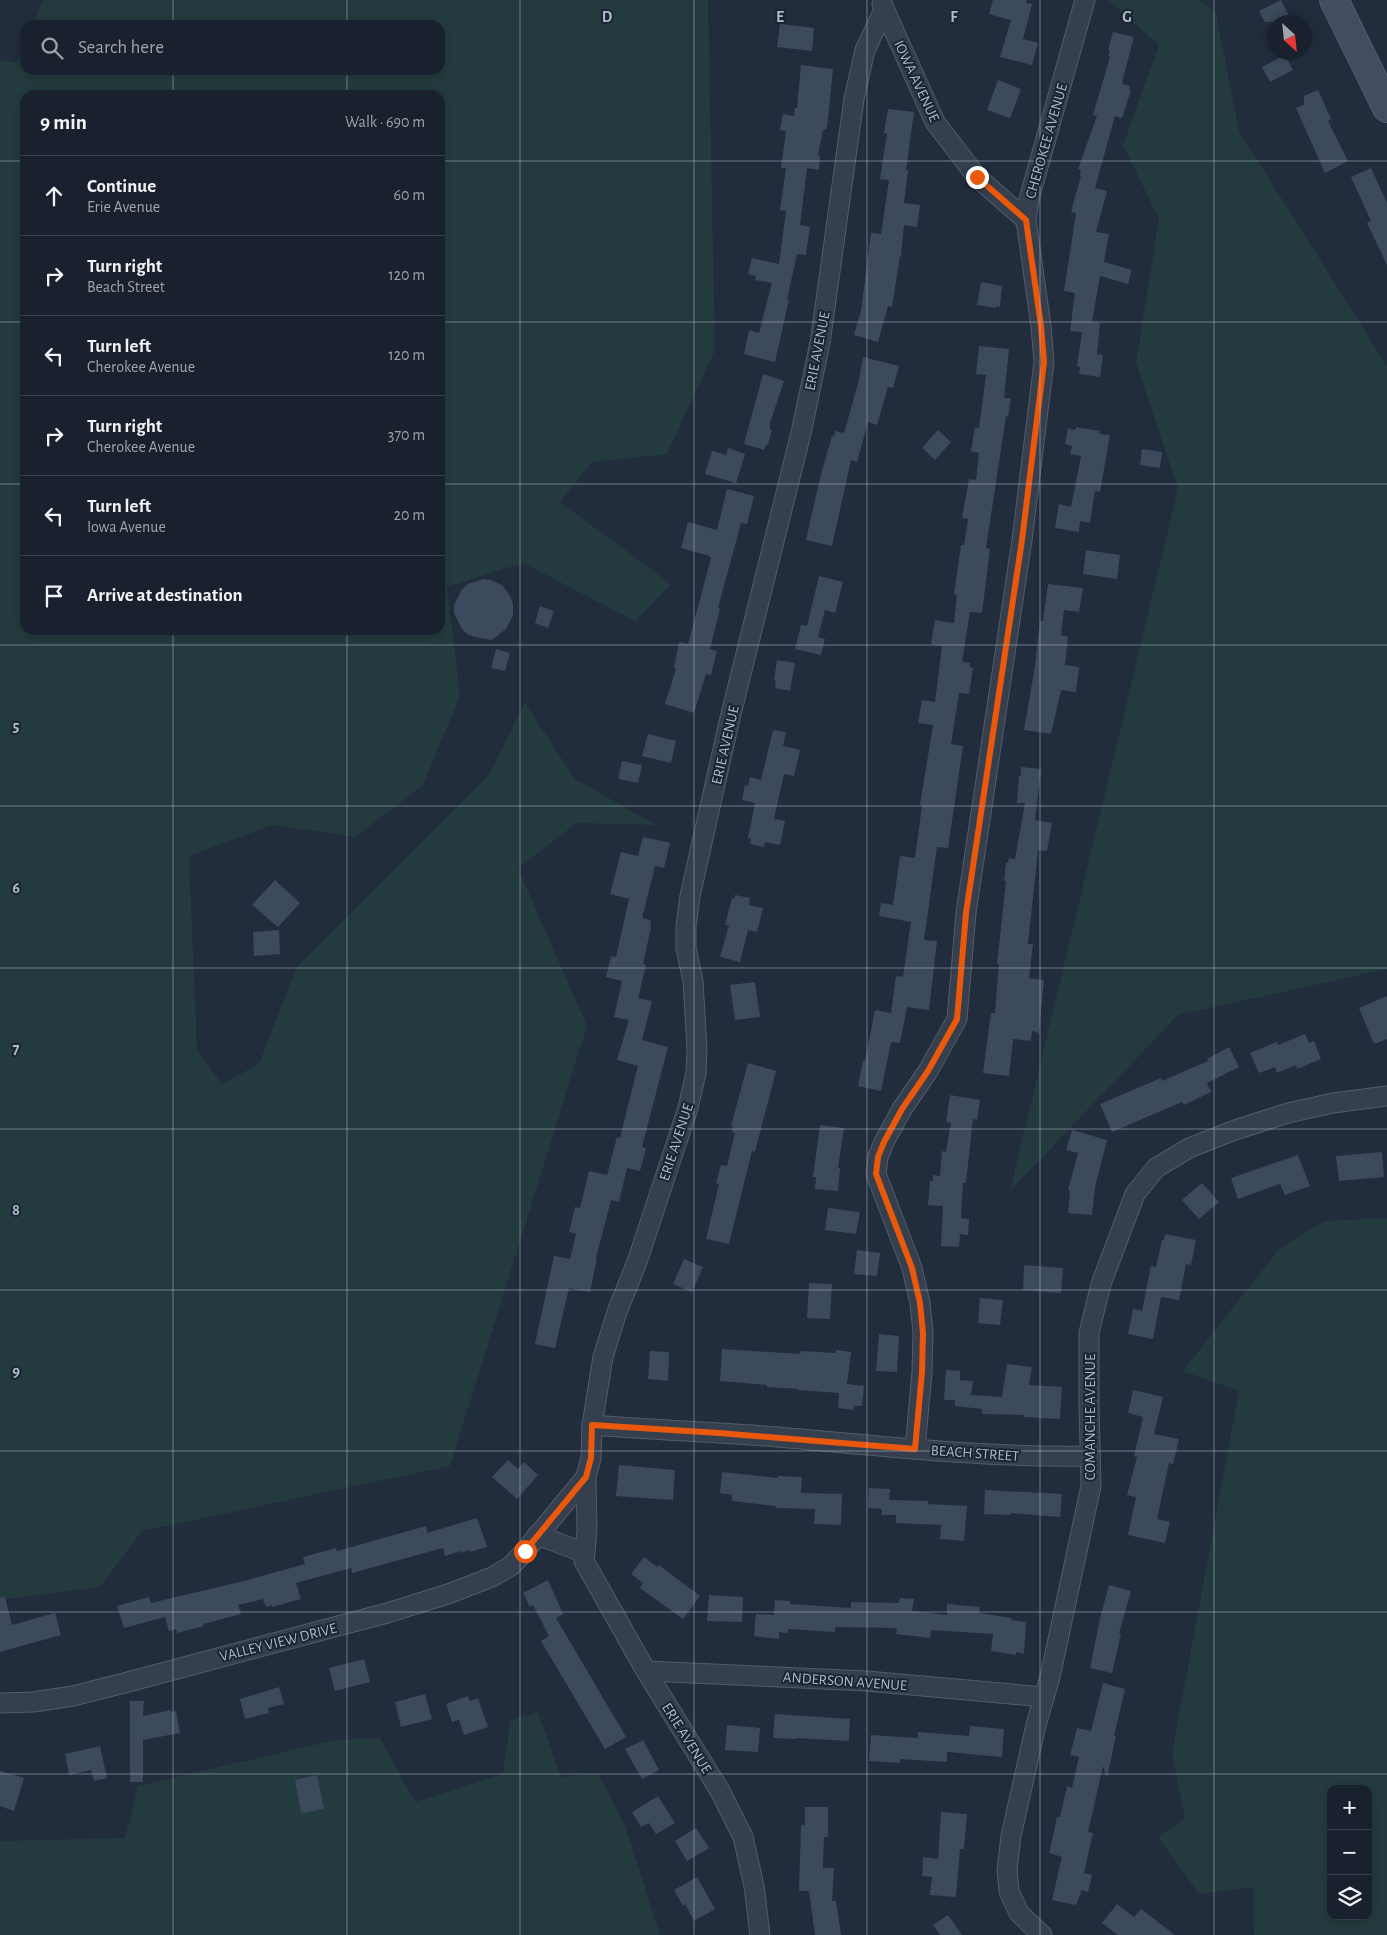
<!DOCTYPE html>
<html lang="en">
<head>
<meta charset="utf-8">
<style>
  body { margin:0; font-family:"Alegreya Sans",sans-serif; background:#222936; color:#f1f3f6 }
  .controls { position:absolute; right:15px; bottom:15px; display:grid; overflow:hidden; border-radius:10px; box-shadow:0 2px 8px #0003 }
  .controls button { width:45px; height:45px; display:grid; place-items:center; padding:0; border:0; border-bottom:1px solid #373e4a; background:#19212e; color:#f1f3f6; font:25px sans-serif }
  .compass { position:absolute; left:1267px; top:15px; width:45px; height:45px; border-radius:50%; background:#19212e; box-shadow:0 2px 8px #0003; rotate:153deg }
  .stop { position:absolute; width:15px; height:15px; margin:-11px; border:4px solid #ea580c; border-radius:50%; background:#fff }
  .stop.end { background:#ea580c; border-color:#fff; box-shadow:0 1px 5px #0008 }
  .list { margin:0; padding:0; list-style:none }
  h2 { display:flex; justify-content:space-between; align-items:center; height:65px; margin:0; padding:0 20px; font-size:21px }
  h2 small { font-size:16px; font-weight:400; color:#9fa3aa }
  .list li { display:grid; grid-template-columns:32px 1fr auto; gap:15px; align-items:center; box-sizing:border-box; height:80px; padding:0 20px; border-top:1px solid #373e4a }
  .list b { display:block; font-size:19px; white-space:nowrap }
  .list p { margin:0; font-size:16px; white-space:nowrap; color:#9fa3aa }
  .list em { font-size:16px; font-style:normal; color:#9fa3aa }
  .icon { flex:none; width:28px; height:28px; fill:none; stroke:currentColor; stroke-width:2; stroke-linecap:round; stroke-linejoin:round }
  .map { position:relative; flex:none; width:1387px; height:1935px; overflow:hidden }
  .search { position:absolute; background:#19212e; box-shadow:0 2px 8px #0003; left:20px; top:20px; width:425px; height:55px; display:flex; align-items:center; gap:12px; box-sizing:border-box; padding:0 18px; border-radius:15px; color:#9fa3aa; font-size:19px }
  .panel { position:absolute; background:#19212e; box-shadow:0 2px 8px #0003; left:20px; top:90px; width:425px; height:545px; border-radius:15px }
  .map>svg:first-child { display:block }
  .green { fill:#233b3e; fill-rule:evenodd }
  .building { fill:#3d4a5d }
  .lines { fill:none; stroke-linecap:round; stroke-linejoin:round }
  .street-casing { stroke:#535c6b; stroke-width:21 }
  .secondary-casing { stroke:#535c6b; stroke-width:30 }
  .street { stroke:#353f4d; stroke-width:19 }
  .secondary { stroke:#434d61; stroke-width:28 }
  .route { stroke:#ea580c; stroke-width:6 }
  .grid { fill:none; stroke:#b0b9c9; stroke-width:1; stroke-opacity:0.55 }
  .labels { text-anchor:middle; stroke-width:4; stroke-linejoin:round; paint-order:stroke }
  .street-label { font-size:15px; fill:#b0b9c9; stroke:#1a2432 }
  .grid-label { font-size:16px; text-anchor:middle; font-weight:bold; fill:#b0b9c9; stroke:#1a2432; stroke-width:4; stroke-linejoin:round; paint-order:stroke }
</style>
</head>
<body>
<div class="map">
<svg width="1387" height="1935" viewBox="0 0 1387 1935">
  <rect width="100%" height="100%" fill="#212c3d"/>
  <g class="green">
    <path d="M43,0H708L715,350L667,454L592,462L560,502L671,584L635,621L523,563L447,587L460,696L423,785L355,837L273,825L189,856L197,1050L222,1084L259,1064L296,968L489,775L525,703L575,779L656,825L577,823L518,868L587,1026L450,1466L142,1531L100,1587L0,1600V60L17,63L25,45V70H440V25H33ZM25,95H440V630H25Z"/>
    <polygon points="1108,0 1200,0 1216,13 1239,131 1387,366 1387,969 1178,1015 1010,1191 1178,488 1136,362 1159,219 1123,145 1159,45"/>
    <path d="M1387,1218V1935H1254L1253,1887L1199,1894L1158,1837L1185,1818L1172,1753L1239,1391L1183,1371L1279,1249L1324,1221ZM1331,1789H1368V1916H1331Z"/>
    <polygon points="538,1712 561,1777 598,1773 625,1825 660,1935 0,1935 0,1841 125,1838 138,1786 335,1740 380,1738 415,1802 503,1774 510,1721"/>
  </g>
  <g class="building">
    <polygon points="993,0 1027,0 1026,3 1032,4 1023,39 1038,43 1032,65 1000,57 1011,20 989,14"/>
    <polygon points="1281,0 1292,22 1265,22 1259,11"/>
    <polygon points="780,24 814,28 812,51 777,47"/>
    <polygon points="1113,32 1134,37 1122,82 1123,82 1123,84 1130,86 1129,89 1131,90 1122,118 1115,116 1095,188 1107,191 1096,232 1109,234 1104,262 1132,270 1128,284 1100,276 1092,322 1100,323 1097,354 1103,355 1100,377 1079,374 1080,367 1077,366 1082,332 1070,331 1075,293 1064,291 1076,213 1071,212 1081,176 1080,175 1081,170 1078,169 1097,116 1093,115 1110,57 1108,56 1110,50 1108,50"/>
    <polygon points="1285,55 1293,70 1270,82 1262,67"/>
    <polygon points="801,65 833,69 827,129 823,130 818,156 820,156 819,170 807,168 800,225 810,227 806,255 797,254 787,299 789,300 775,362 744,354 749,330 759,333 772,283 755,280 756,276 748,274 752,258 779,264 786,211 780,210 786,168 781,168 786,131 780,130 783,114 794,116 795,108 797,108"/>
    <polygon points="998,80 1021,89 1010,118 987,110"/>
    <polygon points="1318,90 1331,119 1328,121 1348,161 1325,173 1296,108 1304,105 1304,96"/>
    <polygon points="888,109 914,112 906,170 908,170 904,203 920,205 917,227 904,225 901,256 900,256 892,307 888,306 878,342 854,335 861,311 871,233 881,234 889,180 880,179 887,133 884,133"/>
    <polygon points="1371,168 1387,203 1387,265 1367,223 1371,221 1351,177"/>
    <polygon points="981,282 1002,286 1000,307 996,306 996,308 977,305"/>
    <polygon points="979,346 1009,349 1004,398 1011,398 1008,417 1006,416 986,548 990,549 982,613 970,612 962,662 970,663 970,667 973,668 969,694 959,693 951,744 963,746 948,848 937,847 924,940 937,941 929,1010 907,1007 900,1043 891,1042 881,1091 858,1086 863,1061 865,1061 875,1010 891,1013 896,976 903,977 911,922 879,916 881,903 893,905 900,856 915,858 922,805 920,805 933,725 918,723 922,700 935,702 942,646 931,644 935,620 954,623 957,595 954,594 961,545 964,545 968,519 962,518 969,479 976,480 979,453 971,451 975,427 979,428 986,375 976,374"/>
    <polygon points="863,357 899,366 893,388 888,387 877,425 868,422 857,462 851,460 832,546 806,540 820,478 832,436 834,437 835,431 844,433 859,380"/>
    <polygon points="763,374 784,381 770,423 770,430 772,430 768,445 766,444 764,450 744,444"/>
    <polygon points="1076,427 1100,431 1099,434 1110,435 1100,492 1095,491 1090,523 1080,521 1079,532 1055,528 1059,504 1071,507 1081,456 1070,454 1072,446 1065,444 1068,428 1075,430"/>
    <polygon points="938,430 951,442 935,460 922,448"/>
    <polygon points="728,448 745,454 736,483 705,474 712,451 726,455"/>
    <polygon points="1142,449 1162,452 1160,468 1140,465"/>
    <polygon points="727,489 754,496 747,524 741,523 718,608 720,609 710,649 717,651 711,675 706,674 694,713 665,704 676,669 674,668 679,642 688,644 711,558 709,556 681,548 688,522 717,530"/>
    <polygon points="1086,550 1120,555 1117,579 1083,574"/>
    <polygon points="819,576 843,582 835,613 825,610 818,637 825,639 821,655 795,649 801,625 807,626"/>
    <polygon points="483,579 491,580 503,586 510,596 513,604 513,616 506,629 492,640 475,637 467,634 462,629 454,613 454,605 462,589 468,584"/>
    <polygon points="1048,584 1083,588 1079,612 1064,610 1061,635 1068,637 1065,665 1079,667 1076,692 1061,690 1051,734 1024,730 1035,666 1040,621 1043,621"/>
    <polygon points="540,606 554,611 548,628 535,623"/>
    <polygon points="496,649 510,653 505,671 491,668"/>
    <polygon points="777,660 795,663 790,691 775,688 776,681 774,680"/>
    <polygon points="773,730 786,732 783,746 800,750 794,776 784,774 774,819 785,821 780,845 765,842 764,847 750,844 751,839 748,838 755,803 742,800 745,785 748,786 750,777 761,780"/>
    <polygon points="648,734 676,741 671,763 642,756"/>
    <polygon points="622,761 642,765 638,783 618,779"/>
    <polygon points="1021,767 1041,769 1035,820 1052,823 1047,851 1038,850 1028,944 1033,944 1029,978 1044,980 1039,1033 1032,1031 1031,1041 1013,1039 1009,1076 983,1073 991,1013 995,1013 999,964 997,964 1006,881 1004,881 1006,863 1008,863 1009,858 1015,859 1025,803 1017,803 1019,776 1021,776"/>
    <polygon points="643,837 670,843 664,868 655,866 642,918 651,920 650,927 651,927 643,964 646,965 638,998 652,1001 642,1040 668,1047 642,1147 646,1148 640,1171 627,1168 619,1202 611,1200 596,1258 597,1258 590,1292 569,1288 555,1348 535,1344 554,1256 570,1259 576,1234 569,1232 575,1207 580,1208 589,1171 607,1175 617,1137 620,1138 638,1066 617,1060 629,1020 614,1017 622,981 606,977 611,956 616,957 629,899 610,894 621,852 638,856"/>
    <polygon points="275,880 300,903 278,927 252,905"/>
    <polygon points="735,895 750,898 749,905 763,908 757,932 748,930 740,962 720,957 729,925 725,925 732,898 734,899"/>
    <polygon points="279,930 280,954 254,956 253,932"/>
    <polygon points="755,982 760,1017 735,1020 730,985"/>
    <polygon points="1387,996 1387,1039 1374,1044 1359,1008"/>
    <polygon points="1305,1034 1309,1043 1314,1041 1321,1059 1297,1069 1296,1065 1277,1073 1275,1067 1259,1073 1250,1053 1277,1042 1278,1045"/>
    <polygon points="1229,1047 1239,1067 1207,1083 1211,1092 1184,1105 1182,1102 1112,1132 1100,1104 1161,1078 1162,1081 1208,1061 1207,1059"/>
    <polygon points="748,1063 776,1071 755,1152 752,1151 729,1244 706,1239 719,1184 716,1183 721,1165 727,1166 735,1133 732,1132 733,1126 731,1126"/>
    <polygon points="950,1095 980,1100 977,1120 973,1119 966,1183 963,1183 961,1215 961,1218 969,1219 968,1235 960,1234 959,1247 941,1246 943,1206 928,1205 930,1181 933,1181 933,1175 940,1176 942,1151 946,1152 951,1123 946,1122"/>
    <polygon points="820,1125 844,1128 838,1168 840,1168 838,1191 815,1189 816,1177 813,1177"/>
    <polygon points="1072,1130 1107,1140 1095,1187 1092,1215 1068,1213 1070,1191 1068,1190 1078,1153 1066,1150"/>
    <polygon points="1382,1152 1384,1177 1339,1181 1336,1156"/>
    <polygon points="1298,1155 1310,1186 1285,1195 1280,1184 1238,1199 1231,1178"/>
    <polygon points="1202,1183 1219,1202 1199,1219 1182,1200"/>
    <polygon points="828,1208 860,1212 856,1234 825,1230"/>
    <polygon points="1165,1234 1196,1240 1191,1265 1186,1264 1179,1300 1161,1297 1153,1339 1128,1334 1133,1309 1142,1311 1151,1266 1156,1267 1162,1240 1164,1240"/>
    <polygon points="857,1250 880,1253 877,1276 854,1274"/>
    <polygon points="684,1259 703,1267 692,1292 673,1284"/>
    <polygon points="1024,1265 1063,1268 1061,1293 1023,1290"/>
    <polygon points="809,1283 832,1284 830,1319 807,1318"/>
    <polygon points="980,1298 1003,1300 1000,1325 978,1323"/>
    <polygon points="879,1334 899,1336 897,1372 876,1371"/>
    <polygon points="722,1349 800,1354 801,1351 835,1353 836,1350 851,1352 847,1384 864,1386 862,1406 854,1406 854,1410 838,1408 839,1393 798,1390 798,1389 767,1387 767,1385 720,1381"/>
    <polygon points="650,1351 669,1352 668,1381 648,1379"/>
    <polygon points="1007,1364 1032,1367 1029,1385 1062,1387 1060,1419 1024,1417 1024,1415 982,1414 982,1409 955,1406 955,1400 944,1400 946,1370 960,1371 960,1380 973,1381 971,1395 1002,1397"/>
    <polygon points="1133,1390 1163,1397 1154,1434 1179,1439 1173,1464 1169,1463 1157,1519 1170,1522 1165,1543 1128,1535 1136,1497 1127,1495 1137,1457 1134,1456 1143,1417 1128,1413"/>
    <polygon points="508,1460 518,1469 524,1462 538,1475 517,1499 492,1477"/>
    <polygon points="619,1465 675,1470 673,1500 616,1496"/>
    <polygon points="722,1472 777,1478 778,1476 802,1477 801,1493 842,1494 841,1525 814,1524 815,1509 776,1508 776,1506 732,1501 732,1495 720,1493"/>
    <polygon points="869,1488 890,1489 889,1500 928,1501 928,1504 967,1506 964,1541 940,1539 941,1525 896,1523 896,1515 882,1515 882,1509 868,1508"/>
    <polygon points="985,1490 1062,1494 1060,1517 1010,1513 1010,1515 984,1514"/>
    <polygon points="477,1518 487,1547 470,1552 469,1550 461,1553 460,1551 445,1556 443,1548 352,1573 351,1568 296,1583 301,1599 272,1607 272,1605 266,1607 263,1599 238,1605 241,1614 203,1624 204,1626 177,1633 176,1629 169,1631 165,1617 124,1628 117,1606 149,1597 151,1603 244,1581 305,1564 303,1557 336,1548 337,1551 426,1526 427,1533"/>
    <polygon points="644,1557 657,1567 659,1565 700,1596 683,1619 640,1588 643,1583 631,1574"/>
    <polygon points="548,1580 563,1614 556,1618 626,1737 605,1749 541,1641 549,1636 533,1605 530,1607 523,1593"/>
    <polygon points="1109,1585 1131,1591 1119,1633 1121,1634 1112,1673 1090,1668 1100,1618"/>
    <polygon points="709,1595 743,1597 742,1622 707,1621"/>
    <polygon points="5,1597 12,1625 55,1613 61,1635 0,1652 0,1598"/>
    <polygon points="900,1598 914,1599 912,1611 947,1615 947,1604 980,1607 979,1613 1012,1618 1011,1620 1026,1622 1024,1654 1016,1652 1016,1655 991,1651 993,1634 931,1630 930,1638 896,1634 897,1628 835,1627 835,1632 788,1629 788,1633 779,1632 779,1639 754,1636 756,1614 774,1615 775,1600 790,1601 790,1604 851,1608 851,1602 899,1603"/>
    <polygon points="364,1659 370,1682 335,1691 329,1668"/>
    <polygon points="1103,1683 1125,1689 1114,1736 1116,1736 1107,1778 1103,1766 1088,1832 1093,1833 1084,1873 1092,1875 1088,1892 1082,1890 1076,1905 1052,1900 1062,1857 1049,1853 1057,1817 1060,1817 1067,1786 1072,1788 1079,1757 1070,1755 1077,1728 1091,1731"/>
    <polygon points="279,1687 284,1704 268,1708 269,1713 245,1719 240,1699"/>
    <polygon points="425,1694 432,1719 401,1727 395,1702"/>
    <polygon points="468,1696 470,1701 478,1698 488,1727 464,1735 459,1720 452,1722 446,1704"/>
    <polygon points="130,1701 144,1701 143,1716 171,1710 171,1712 176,1711 180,1733 143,1740 143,1782 130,1782"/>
    <polygon points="775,1714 850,1719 849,1741 796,1738 796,1739 773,1738"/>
    <polygon points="727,1725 760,1728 758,1752 725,1750"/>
    <polygon points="970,1726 1004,1729 1002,1757 947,1752 947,1762 900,1759 900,1763 869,1761 871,1735 918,1738 918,1732 969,1736"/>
    <polygon points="643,1740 659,1770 642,1779 625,1749"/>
    <polygon points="100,1746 107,1778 94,1781 91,1770 69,1775 65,1754"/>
    <polygon points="0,1771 24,1778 14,1811 0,1806"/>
    <polygon points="317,1775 324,1809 301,1813 295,1780"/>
    <polygon points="658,1796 675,1823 656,1834 649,1823 641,1827 632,1812"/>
    <polygon points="805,1807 828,1807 828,1837 824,1837 823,1868 834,1868 832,1901 836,1901 841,1935 815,1935 809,1891 799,1891 801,1825 805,1825"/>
    <polygon points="941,1812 967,1814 964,1849 960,1849 956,1897 930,1895 932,1877 922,1876 923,1857 938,1859"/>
    <polygon points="696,1828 709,1848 687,1861 675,1841"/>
    <polygon points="697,1877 715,1909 694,1921 685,1904 683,1906 674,1890"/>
    <polygon points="1117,1904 1134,1917 1141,1909 1175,1935 1118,1935 1102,1923"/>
    <polygon points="948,1915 962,1935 940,1935 933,1925"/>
  </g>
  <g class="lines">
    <g class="street-casing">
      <g id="street">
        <polyline points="882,4 935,122 977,177 1026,220"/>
        <path d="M592,1425C654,1430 716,1432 778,1437C882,1446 985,1458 1090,1456"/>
        <polyline points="915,1449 922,1372 923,1333 920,1303 912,1268 876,1174 878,1157 884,1142 902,1109 928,1071 957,1019 966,913 1022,540 1044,362 1041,326 1026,220 1029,199 1085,0"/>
        <polyline points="537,1535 585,1553"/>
        <polyline points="646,1671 867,1681 1044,1697"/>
        <polyline points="0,1703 33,1702 73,1696 128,1682 387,1613 448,1594 492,1577 511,1566 525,1551 586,1477"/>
        <polyline points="760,1935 754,1886 743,1837 720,1791 646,1671 584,1561 587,1530 586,1477 591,1458 592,1425 603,1357 617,1312 637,1262 688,1108 696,1073 697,1049 693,981 686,948 686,926 690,896 730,718 801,433 820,343 854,99 865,50 884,10"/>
        <polyline points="1042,1935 1019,1913 1009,1891 1007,1870 1011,1836 1036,1725 1050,1677 1091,1486 1089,1405 1089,1333 1101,1284 1135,1194 1156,1168 1189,1148 1235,1130 1288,1113 1333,1103 1387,1096"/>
      </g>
    </g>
    <g class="secondary-casing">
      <polyline id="secondary" points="1334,0 1387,108"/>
    </g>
    <use href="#street" class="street"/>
    <use href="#secondary" class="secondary"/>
  </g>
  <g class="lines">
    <polyline class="route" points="525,1551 586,1477 591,1458 592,1425 719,1433 915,1449 922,1372 923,1333 920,1303 912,1268 876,1174 878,1157 884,1142 902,1109 928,1071 957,1019 966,913 1022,540 1044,362 1041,326 1026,220 977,177"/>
  </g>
  <path class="grid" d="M173,0V25M347,0V25M520,0V1935M694,0V1935M867,0V1935M1040,0V1935M1214,0V1935M173,70V95M347,70V95M0,161H25M440,161H1387M0,322H25M440,322H1387M0,484H25M440,484H1387M173,630V1935M347,630V1935M0,645H1387M0,806H1387M0,968H1387M0,1129H1387M0,1290H1387M0,1451H1387M0,1612H1387M0,1774H1387"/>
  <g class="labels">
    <g class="street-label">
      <text transform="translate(917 81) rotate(65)" y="5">IOWA AVENUE</text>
      <text transform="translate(1046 141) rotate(-74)" y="5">CHEROKEE AVENUE</text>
      <text transform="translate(817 351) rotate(-79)" y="5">ERIE AVENUE</text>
      <text transform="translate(725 745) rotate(-77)" y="5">ERIE AVENUE</text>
      <text transform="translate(676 1142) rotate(-72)" y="5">ERIE AVENUE</text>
      <text transform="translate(1090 1417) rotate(-90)" y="5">COMANCHE AVENUE</text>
      <text transform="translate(975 1453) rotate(4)" y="5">BEACH STREET</text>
      <text transform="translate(278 1642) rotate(-14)" y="5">VALLEY VIEW DRIVE</text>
      <text transform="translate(845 1681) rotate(4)" y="5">ANDERSON AVENUE</text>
      <text transform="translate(687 1738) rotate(58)" y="5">ERIE AVENUE</text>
    </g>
  </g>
  <g class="grid-label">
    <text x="607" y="22">D</text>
    <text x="780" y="22">E</text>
    <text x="954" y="22">F</text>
    <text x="1127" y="22">G</text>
    <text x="16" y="731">5</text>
    <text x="16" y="893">6</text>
    <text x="16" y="1054">7</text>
    <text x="16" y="1215">8</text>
    <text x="16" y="1376">9</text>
  </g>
</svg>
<div class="controls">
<button>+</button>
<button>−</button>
<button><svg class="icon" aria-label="layers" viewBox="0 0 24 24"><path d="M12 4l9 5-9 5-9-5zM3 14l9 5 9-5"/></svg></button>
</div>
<svg class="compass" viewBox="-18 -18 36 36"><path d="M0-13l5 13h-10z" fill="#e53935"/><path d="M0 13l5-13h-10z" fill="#9fa3aa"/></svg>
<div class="stop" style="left:525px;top:1551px"></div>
<div class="stop end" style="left:977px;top:177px"></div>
<div class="search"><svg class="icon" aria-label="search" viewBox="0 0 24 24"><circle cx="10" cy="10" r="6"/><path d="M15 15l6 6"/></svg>Search here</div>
<section class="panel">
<h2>9 min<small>Walk · 690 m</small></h2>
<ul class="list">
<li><svg class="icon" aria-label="ahead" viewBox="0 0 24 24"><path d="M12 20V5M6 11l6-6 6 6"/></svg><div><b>Continue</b><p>Erie Avenue</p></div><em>60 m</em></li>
<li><svg class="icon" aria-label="right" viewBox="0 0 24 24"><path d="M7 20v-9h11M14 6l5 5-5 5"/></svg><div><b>Turn right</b><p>Beach Street</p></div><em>120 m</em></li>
<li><svg class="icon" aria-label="left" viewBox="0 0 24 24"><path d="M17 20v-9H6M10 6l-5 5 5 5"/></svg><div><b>Turn left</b><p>Cherokee Avenue</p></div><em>120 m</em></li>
<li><svg class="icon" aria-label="right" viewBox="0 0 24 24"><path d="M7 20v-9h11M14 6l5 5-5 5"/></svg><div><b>Turn right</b><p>Cherokee Avenue</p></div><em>370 m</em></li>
<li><svg class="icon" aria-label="left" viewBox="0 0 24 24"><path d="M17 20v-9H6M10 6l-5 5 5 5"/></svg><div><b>Turn left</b><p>Iowa Avenue</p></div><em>20 m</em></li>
<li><svg class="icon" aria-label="arrive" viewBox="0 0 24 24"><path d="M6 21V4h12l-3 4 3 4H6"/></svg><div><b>Arrive at destination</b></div></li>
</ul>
</section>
</div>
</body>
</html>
